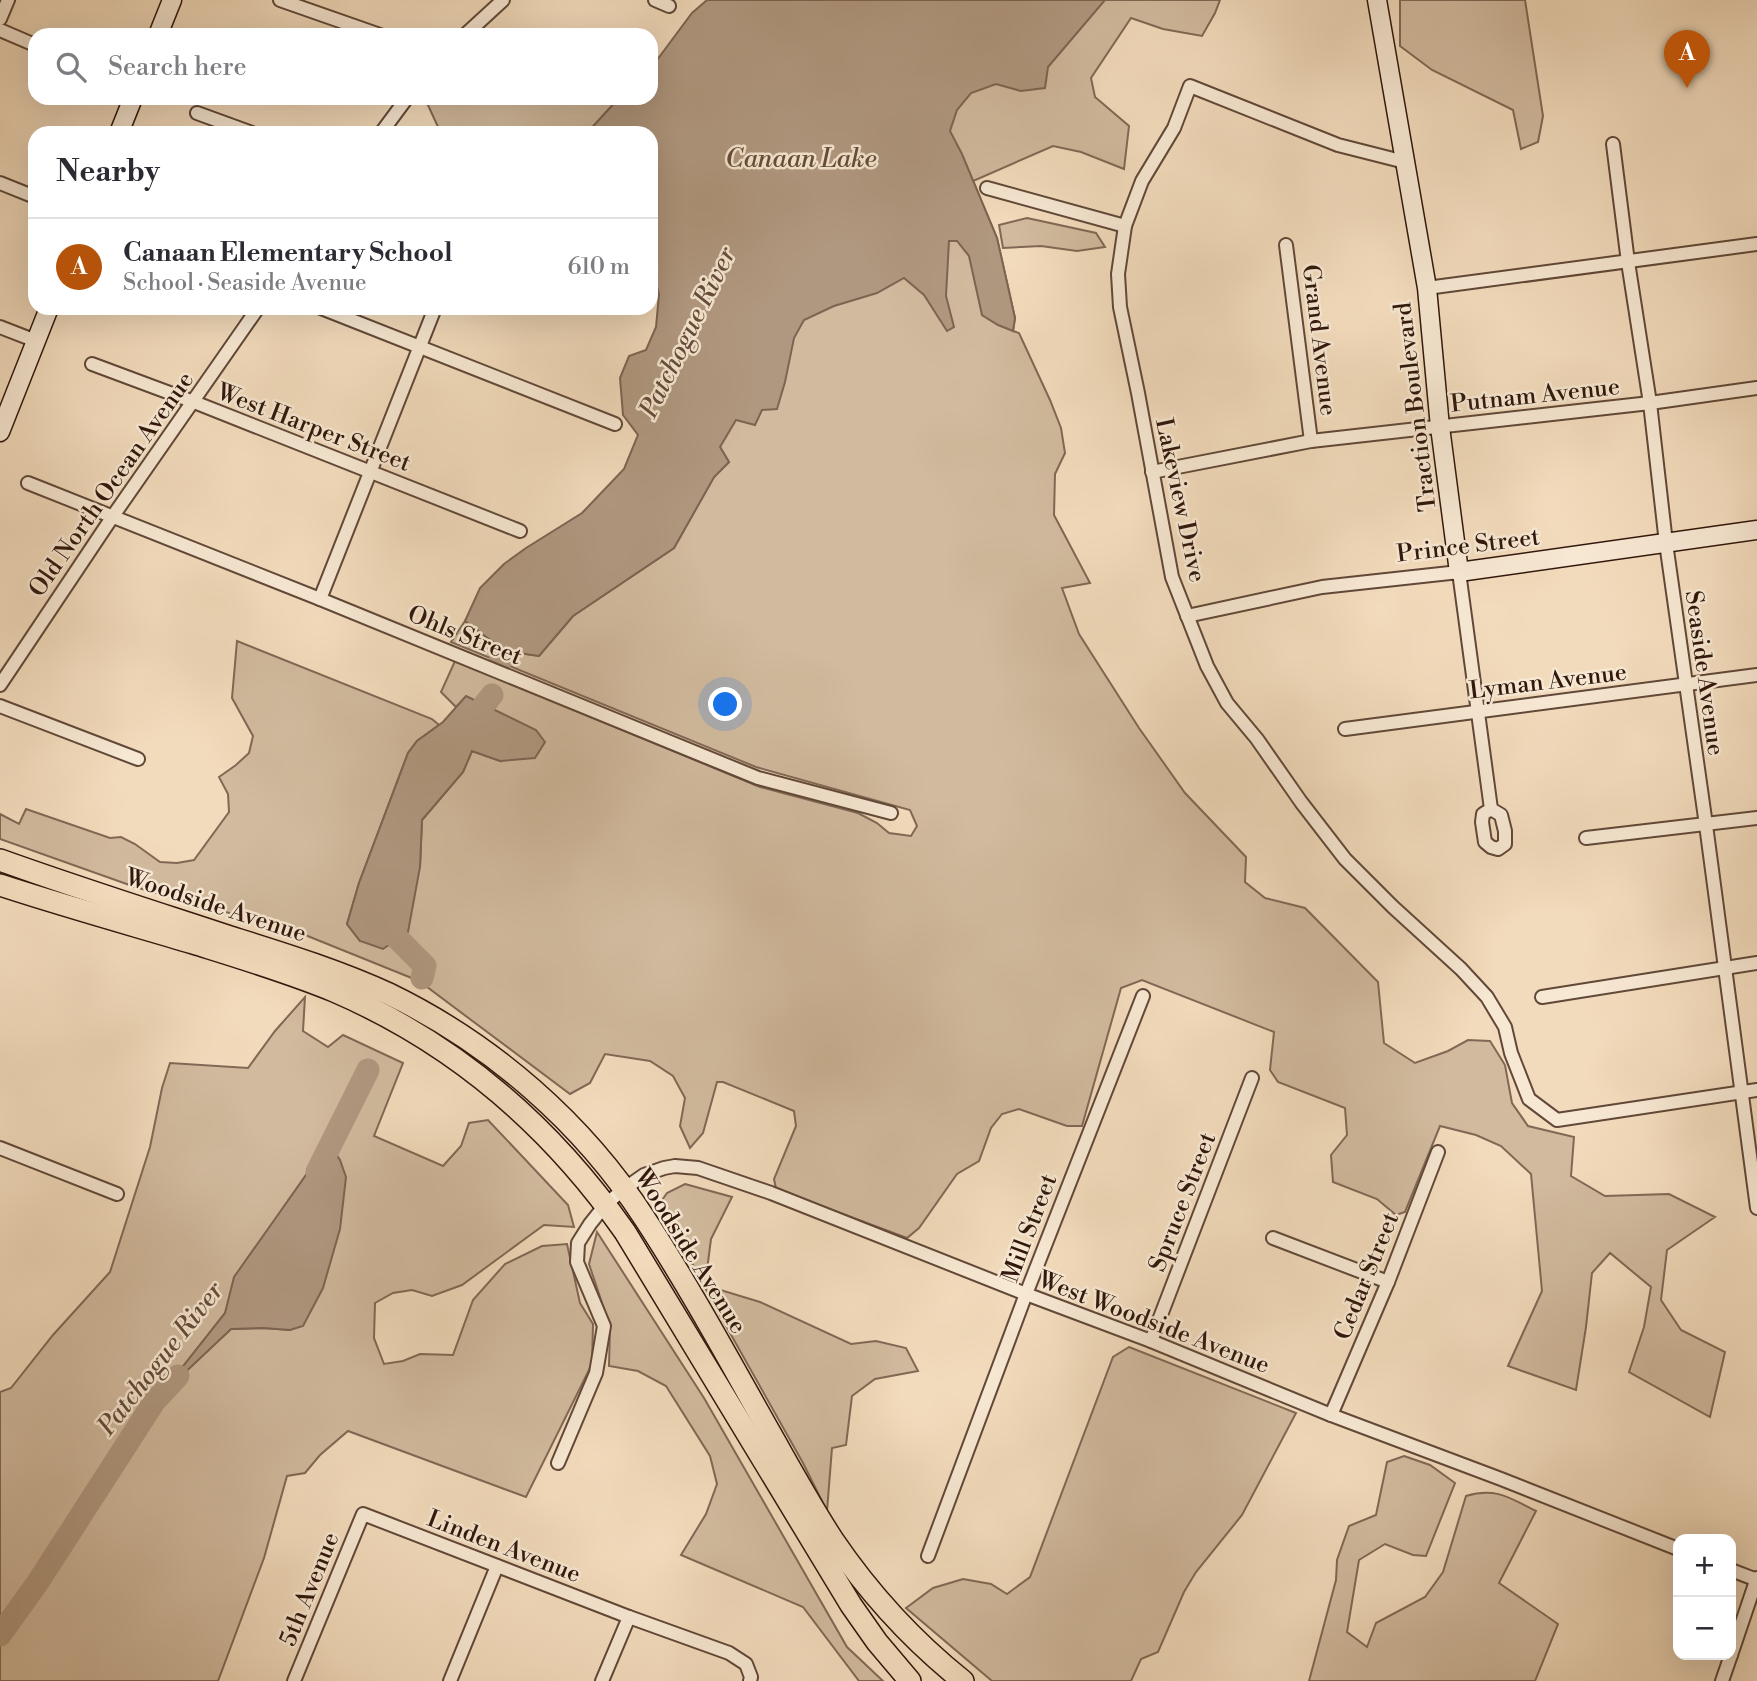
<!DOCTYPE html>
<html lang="en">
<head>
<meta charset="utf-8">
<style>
  body { margin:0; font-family:"Libre Bodoni",serif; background:#f2f2f3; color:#2b2b33 }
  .controls { position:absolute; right:21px; bottom:21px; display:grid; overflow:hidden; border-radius:14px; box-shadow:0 7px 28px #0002 }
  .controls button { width:63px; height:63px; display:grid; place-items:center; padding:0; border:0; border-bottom:2px solid #e1e1e2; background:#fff; color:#2b2b33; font:35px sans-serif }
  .you { position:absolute; left:726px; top:705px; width:24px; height:24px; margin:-18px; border:5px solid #fff; border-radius:50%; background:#1a73e8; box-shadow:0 0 0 10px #1a73e833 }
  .badge { display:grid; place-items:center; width:46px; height:46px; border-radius:50%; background:#b45309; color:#fff; font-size:23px; font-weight:700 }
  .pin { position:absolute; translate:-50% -58px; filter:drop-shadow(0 2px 4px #0008) }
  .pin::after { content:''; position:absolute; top:37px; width:24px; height:21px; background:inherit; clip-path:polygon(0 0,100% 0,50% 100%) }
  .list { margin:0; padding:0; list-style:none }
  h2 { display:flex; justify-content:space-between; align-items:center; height:91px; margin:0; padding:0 28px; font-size:30px }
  h2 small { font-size:23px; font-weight:400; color:#7c7c81 }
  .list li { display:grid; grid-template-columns:46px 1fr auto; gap:21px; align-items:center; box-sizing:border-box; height:98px; padding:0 28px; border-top:2px solid #e1e1e2 }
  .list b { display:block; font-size:26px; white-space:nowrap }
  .list p { margin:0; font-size:23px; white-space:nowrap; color:#7c7c81 }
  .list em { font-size:23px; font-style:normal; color:#7c7c81 }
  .icon { flex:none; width:38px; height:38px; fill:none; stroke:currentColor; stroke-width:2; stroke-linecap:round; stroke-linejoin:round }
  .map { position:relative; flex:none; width:1757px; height:1681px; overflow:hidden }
  .search { position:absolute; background:#fff; box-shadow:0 7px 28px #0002; left:28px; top:28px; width:630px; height:77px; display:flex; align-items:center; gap:18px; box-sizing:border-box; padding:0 24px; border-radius:21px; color:#7c7c81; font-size:26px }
  .panel { position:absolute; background:#fff; box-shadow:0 7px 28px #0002; left:28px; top:126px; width:630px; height:189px; border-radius:21px }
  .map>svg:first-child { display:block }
  .green { fill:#d1ba9e; stroke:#816855; stroke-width:2; fill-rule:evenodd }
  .water { fill:#b09880; stroke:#7d6452; stroke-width:2 }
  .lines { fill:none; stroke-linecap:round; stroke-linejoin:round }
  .river { stroke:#b09880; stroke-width:23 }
  .street-casing { stroke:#614838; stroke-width:16 }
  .secondary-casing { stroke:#31170c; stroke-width:21 }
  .primary-casing { stroke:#31170c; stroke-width:24 }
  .street { stroke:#f7e8d3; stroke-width:12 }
  .secondary { stroke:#f7e8d3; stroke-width:18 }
  .primary { stroke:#f2dbbc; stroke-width:21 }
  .labels { text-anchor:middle; stroke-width:5; stroke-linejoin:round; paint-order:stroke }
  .street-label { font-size:24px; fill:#31170c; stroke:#f7e8d3 }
  .water-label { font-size:26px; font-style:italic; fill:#644b3a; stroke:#f7e8d3 }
</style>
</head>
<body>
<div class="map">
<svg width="1757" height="1681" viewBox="0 0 1757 1681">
  <rect width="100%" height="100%" fill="#f2dbbc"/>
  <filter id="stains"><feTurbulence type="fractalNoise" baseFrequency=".00286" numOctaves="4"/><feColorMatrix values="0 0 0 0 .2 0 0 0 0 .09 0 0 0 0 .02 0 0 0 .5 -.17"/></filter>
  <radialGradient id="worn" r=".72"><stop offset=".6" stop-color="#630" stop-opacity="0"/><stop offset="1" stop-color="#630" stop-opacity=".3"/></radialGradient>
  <g class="green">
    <polygon points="1007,0 1220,0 1215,13 1202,36 1163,29 1131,18 1091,78 1095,97 1129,126 1124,169 1081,152 1053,146 973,181 997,238 1015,318 1013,331 1019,333 1050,400 1061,428 1065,453 1055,474 1054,515 1090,583 1062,588 1079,634 1139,728 1185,793 1246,857 1245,882 1265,898 1305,908 1378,982 1384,1043 1415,1063 1448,1051 1468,1040 1490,1041 1505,1065 1512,1103 1528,1126 1574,1137 1571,1176 1605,1196 1669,1194 1715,1217 1667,1250 1661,1300 1681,1330 1725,1352 1710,1417 1629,1372 1644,1327 1651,1287 1610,1253 1592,1273 1586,1327 1576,1390 1508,1366 1542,1291 1531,1174 1501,1146 1476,1135 1440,1126 1405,1212 1396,1215 1377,1199 1333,1182 1331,1155 1347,1135 1345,1108 1278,1082 1270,1070 1274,1032 1142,980 1121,988 1082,1126 1067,1126 1019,1109 1002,1114 991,1128 979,1161 957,1174 919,1228 907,1238 776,1189 774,1179 796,1126 794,1111 723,1082 717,1082 703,1133 690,1148 680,1126 685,1098 673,1076 650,1061 605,1054 590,1083 570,1094 419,981 248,912 240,916 135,887 0,839 0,814 19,824 26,809 110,838 121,837 135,844 160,862 177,863 194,860 229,812 228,794 219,777 236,765 249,753 253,736 232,698 237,641 432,719 439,725 417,741 408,753 359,883 347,924 360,941 420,867 422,820 463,772 472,751 500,761 466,697 456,707 441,692 455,661 760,787 858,813 877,823 889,833 911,836 917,826 910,810 756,767 451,642 465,621 505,651 539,656 573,616 674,548 714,477 729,462 720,447 728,397"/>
    <polygon points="1400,0 1525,0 1543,116 1538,142 1521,149 1513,110 1432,70 1400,46"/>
    <polygon points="429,98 619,98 587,133 452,133 438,127 427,103"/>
    <polygon points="1027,218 1096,233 1105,247 1077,251 1041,246 1003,248 999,225"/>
    <path d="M305,997L303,1031L328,1047L343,1035L403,1063L374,1136L443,1166L461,1146L469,1123L488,1120L568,1205L574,1227L544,1225L462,1285L432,1296L412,1290L393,1293L375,1303L374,1338L384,1364L403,1361L420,1354L453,1355L473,1300L505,1264L542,1246L567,1244L580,1303L593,1324L592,1364L526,1497L348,1431L320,1455L305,1473L287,1476L264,1558L218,1681H0V1392L11,1388L53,1335L110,1272L150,1147L162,1088L170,1063L248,1068L275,1031ZM330,1146L290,1330L263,1328L231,1329L162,1393L225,1313L283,1208L306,1175Z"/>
    <polygon points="685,1184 732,1197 711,1239 707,1270 717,1289 760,1302 851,1344 876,1341 906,1348 918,1371 875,1379 852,1396 846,1445 832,1448 827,1511 803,1463 716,1308 660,1203 667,1193"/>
    <polygon points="597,1232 704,1398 847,1647 883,1681 859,1681 803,1607 681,1555 706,1514 717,1484 710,1456 666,1386 638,1371 609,1366 610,1327 589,1264"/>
    <polygon points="1129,1347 1296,1413 1242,1515 1196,1572 1184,1592 1158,1652 1141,1659 1131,1681 992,1681 906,1608 933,1588 963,1579 991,1584 1007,1594 1030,1577 1113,1357"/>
    <path d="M1404,1456L1430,1465L1455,1483L1426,1556L1413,1555L1385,1544L1359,1560L1347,1632L1367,1647L1376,1623L1425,1597L1443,1572L1466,1496C1496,1487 1510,1498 1536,1511L1499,1583L1558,1624L1535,1681H1309L1336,1580L1337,1560L1349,1526L1376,1515L1387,1462Z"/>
  </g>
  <g class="water">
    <polygon points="707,0 1105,0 1048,67 1045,88 1021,91 996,84 971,93 957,110 950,131 962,154 997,238 1015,318 1013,331 998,325 982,315 969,256 957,241 949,241 946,296 954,327 947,331 924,295 904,278 877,293 834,306 804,320 794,338 785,382 777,409 762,410 755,425 736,420 720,447 729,462 714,477 674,548 573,616 539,656 505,651 465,621 480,588 504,564 526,548 582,513 624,469 638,435 623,415 620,378 629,356 646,350 656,327 659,294 651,267 651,133 587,133 619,98 651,98 651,68 692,13"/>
    <polygon points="466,696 536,730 545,742 535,758 500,761 472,751 463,772 422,820 420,867 408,932 383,949 360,941 347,924 359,883 408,753 417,741 443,722"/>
    <polygon points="330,1145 340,1160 346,1177 340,1229 323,1288 303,1326 290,1330 263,1328 231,1329 158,1398 225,1313 234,1277 306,1175"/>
  </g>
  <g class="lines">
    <g class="river">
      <polyline points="500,662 515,627 518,623"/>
      <polyline points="466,728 492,695"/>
      <polyline points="388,914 385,926 425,966 422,978"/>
      <polyline points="317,1172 368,1070"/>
      <polyline points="0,1635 38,1582 154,1402 178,1376"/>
    </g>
    <g class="street-casing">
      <g id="street">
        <polyline points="280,0 380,35"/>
        <polyline points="655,0 669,6"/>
        <polyline points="0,19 8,0"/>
        <polyline points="0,30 35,45"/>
        <polyline points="465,35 503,0"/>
        <polyline points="197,113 252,133"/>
        <polyline points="381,133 407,98"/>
        <polyline points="1613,144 1628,262 1650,403 1666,543 1706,825 1757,1208"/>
        <polyline points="1405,162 1338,145 1190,86 1174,128 1142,181 1125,226 1118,274 1120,307 1138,393 1172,577 1207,666 1227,703 1257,739 1301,802 1345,859 1393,907 1461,969 1487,997 1505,1027 1511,1053 1529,1099 1557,1120 1757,1090"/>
        <polyline points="0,183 35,197"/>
        <polyline points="987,188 1125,226"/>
        <polyline points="1286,245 1311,441"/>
        <polyline points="1427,288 1757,244"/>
        <polyline points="321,308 615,424"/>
        <polyline points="0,327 36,341"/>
        <polyline points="92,364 194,402 520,531"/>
        <polyline points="1152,472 1311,441 1650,403 1757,388"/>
        <polyline points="28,483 320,599 758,778 891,813"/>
        <polyline points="320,599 435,308"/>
        <polyline points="1187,616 1322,587 1459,572 1491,809 1483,814 1482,822 1485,842 1491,847 1498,849 1505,844 1505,831 1501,815 1491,809"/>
        <polyline points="0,685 113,516 258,308"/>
        <polyline points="0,706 138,759"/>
        <polyline points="1345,729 1757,675"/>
        <polyline points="1586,838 1757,818"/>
        <polyline points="1542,997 1757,963"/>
        <polyline points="0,1148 117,1194"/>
        <polyline points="1273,1238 1388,1282"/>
        <polyline points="1151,1341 1252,1078"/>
        <polyline points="1331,1415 1388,1282 1438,1152"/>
        <polyline points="558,1463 596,1373 604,1326 577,1262 578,1243 590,1224 606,1204 624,1189 644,1175 664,1168 675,1166 698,1168 771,1193 1026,1294 1151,1341 1331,1415 1501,1479 1678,1549"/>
        <polyline points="928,1556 1026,1294 1143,996"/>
        <polyline points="1731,1570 1757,1580"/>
        <polyline points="1731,1655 1757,1578"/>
        <polyline points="294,1681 363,1514 629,1617 729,1653 746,1664 751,1677 750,1681"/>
        <polyline points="450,1681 497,1566"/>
        <polyline points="602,1681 629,1617"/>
        <polyline points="1722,1681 1731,1655"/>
      </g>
    </g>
    <g class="secondary-casing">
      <g id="secondary">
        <polyline points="1377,0 1427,288 1440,427 1459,572 1757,530"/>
        <polyline points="158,35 172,0"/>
        <polyline points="119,133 133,98"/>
        <polyline points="0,432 49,308"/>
      </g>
    </g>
    <g class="primary-casing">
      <g id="primary">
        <path d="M0,860C75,887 151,911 227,936C281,953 337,970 389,994C492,1044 583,1123 645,1219C690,1288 729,1360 769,1431C790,1468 810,1505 833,1540C869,1593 913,1641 963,1681"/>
        <path d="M0,885C64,906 129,924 193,943C241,958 288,972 334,991C455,1043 550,1125 625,1232L851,1605L877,1642L910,1681"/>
      </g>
    </g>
    <use href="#street" class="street"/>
    <use href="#secondary" class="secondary"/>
    <use href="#primary" class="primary"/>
  </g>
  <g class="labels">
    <g class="street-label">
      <text transform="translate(1320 340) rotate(83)" y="8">Grand Avenue</text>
      <text transform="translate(1535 395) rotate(-6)" y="8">Putnam Avenue</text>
      <text transform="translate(1415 407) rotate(-97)" y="8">Traction Boulevard</text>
      <text transform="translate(314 427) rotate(21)" y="8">West Harper Street</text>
      <text transform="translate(111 484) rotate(-55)" y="8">Old North Ocean Avenue</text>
      <text transform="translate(1181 500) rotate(78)" y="8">Lakeview Drive</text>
      <text transform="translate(1468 545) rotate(-7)" y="8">Prince Street</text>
      <text transform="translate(465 635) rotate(22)" y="8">Ohls Street</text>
      <text transform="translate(1705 673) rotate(82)" y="8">Seaside Avenue</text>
      <text transform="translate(1548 681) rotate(-7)" y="8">Lyman Avenue</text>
      <text transform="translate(216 905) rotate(18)" y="8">Woodside Avenue</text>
      <text transform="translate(1182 1202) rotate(-69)" y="8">Spruce Street</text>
      <text transform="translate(1029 1228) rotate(-69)" y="8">Mill Street</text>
      <text transform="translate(691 1251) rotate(58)" y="8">Woodside Avenue</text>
      <text transform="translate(1366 1276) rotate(-68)" y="8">Cedar Street</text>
      <text transform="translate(1154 1322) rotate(21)" y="8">West Woodside Avenue</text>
      <text transform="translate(504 1546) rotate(21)" y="8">Linden Avenue</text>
      <text transform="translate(309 1589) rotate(-68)" y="8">5th Avenue</text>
    </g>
    <g class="water-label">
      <text x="801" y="167">Canaan Lake</text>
      <text transform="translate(687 332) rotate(-64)" y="9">Patchogue River</text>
      <text transform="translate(160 1358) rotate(-52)" y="9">Patchogue River</text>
    </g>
  </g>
  <rect width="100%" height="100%" filter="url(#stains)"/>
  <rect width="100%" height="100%" fill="url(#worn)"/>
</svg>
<div class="controls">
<button>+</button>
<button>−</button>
</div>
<div class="you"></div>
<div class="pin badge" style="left:1687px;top:88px">A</div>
<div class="search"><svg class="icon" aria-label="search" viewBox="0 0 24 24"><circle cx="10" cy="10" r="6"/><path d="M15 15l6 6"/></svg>Search here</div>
<section class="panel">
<h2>Nearby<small></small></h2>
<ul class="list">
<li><span class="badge">A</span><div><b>Canaan Elementary School</b><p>School · Seaside Avenue</p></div><em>610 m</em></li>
</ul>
</section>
</div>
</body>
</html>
